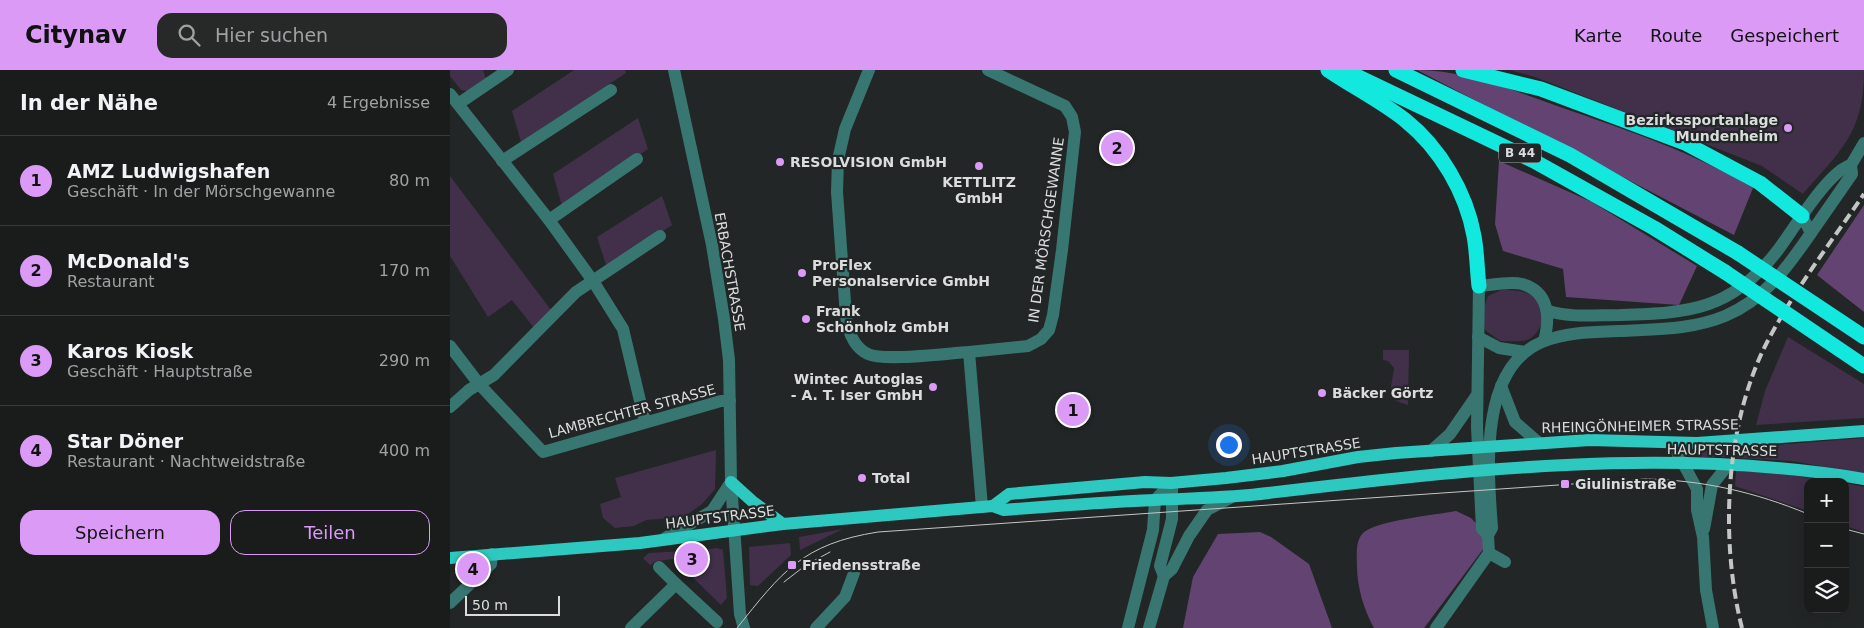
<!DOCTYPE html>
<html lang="de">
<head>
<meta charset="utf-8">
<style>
  body { margin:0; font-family:"DejaVu Sans",sans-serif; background:#272929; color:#f1f3f6 }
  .controls { position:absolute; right:15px; bottom:15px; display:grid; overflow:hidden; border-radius:10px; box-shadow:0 5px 20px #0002 }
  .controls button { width:45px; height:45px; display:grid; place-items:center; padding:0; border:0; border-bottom:1px solid #383a3b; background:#1a1c1c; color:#f1f3f6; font:25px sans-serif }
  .scale { position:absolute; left:15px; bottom:12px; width:95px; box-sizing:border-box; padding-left:5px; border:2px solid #dbdddd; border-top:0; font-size:14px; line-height:18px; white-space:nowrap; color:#dbdddd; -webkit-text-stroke:4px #232626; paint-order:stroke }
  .you { position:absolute; left:778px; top:374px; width:18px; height:18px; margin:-12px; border:4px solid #fff; border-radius:50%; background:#1a73e8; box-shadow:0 0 0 8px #1a73e833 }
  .badge { display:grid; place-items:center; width:32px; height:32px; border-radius:50%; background:#da9af6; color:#111; font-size:16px; font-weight:700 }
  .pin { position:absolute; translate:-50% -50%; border:2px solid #fff; box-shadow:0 1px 5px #0006 }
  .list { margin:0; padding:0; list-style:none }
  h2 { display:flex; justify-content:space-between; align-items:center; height:65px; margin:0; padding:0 20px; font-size:21px }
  h2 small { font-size:16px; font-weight:400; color:#9fa1a3 }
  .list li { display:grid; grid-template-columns:32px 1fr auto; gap:15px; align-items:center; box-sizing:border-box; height:90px; padding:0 20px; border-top:1px solid #383a3b }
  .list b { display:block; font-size:19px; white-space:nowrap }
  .list p { margin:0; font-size:16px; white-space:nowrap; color:#9fa1a3 }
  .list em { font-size:16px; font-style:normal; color:#9fa1a3 }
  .actions { display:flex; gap:10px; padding:15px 20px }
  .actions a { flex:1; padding:11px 0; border:1px solid #da9af6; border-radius:15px; text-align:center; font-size:18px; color:#da9af6 }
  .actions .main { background:#da9af6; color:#111 }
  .icon { flex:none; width:28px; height:28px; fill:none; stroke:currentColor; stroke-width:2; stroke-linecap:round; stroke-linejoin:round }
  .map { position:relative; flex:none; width:1414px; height:558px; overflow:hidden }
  header { display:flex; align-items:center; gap:30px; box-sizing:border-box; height:70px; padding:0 25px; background:#da9af6; color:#111 }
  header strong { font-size:24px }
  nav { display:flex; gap:28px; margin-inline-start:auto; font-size:18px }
  .search { width:350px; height:45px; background:#272929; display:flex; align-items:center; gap:12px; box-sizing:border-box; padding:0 18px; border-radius:15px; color:#9fa1a3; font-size:19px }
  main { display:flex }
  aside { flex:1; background:#1a1c1c }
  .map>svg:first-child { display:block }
  .green { fill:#422f4a }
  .forest { fill:#634372 }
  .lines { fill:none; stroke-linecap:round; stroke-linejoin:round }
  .minor { stroke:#387672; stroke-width:12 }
  .major { stroke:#2dc8bf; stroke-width:12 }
  .highway { stroke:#13e8de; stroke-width:15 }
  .tram { stroke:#c4c6c6; stroke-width:1 }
  .rail { stroke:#c4c6c6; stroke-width:4; stroke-dasharray:10 5; stroke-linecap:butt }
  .highway-bridge { stroke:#13e8de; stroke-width:15 }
  .poi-dot { fill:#da9af6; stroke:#232626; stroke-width:2 }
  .labels { text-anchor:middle; stroke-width:4.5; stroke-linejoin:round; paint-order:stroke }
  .shield { fill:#232626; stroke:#a4a6a6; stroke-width:1 }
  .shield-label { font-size:12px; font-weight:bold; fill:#dbdddd }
  .poi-label { font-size:14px; font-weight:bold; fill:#dbdddd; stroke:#232626; text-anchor:start }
  .street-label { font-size:14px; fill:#dbdddd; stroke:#232626 }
</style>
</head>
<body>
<header>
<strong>Citynav</strong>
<div class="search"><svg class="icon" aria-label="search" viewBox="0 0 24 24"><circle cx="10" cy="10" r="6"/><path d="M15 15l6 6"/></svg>Hier suchen</div>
<nav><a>Karte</a><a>Route</a><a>Gespeichert</a></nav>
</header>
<main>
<aside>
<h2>In der Nähe<small>4 Ergebnisse</small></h2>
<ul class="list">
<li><span class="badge">1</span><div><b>AMZ Ludwigshafen</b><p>Geschäft · In der Mörschgewanne</p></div><em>80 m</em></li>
<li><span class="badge">2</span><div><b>McDonald's</b><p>Restaurant</p></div><em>170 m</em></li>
<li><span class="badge">3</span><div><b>Karos Kiosk</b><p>Geschäft · Hauptstraße</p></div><em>290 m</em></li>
<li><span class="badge">4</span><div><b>Star Döner</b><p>Restaurant · Nachtweidstraße</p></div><em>400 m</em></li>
</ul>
<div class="actions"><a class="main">Speichern</a><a>Teilen</a></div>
</aside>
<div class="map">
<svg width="1414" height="558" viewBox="0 0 1414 558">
  <rect width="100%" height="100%" fill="#232626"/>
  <g class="green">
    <polygon points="0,0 33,0 36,9 17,21 11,20 0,6"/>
    <polygon points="124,0 175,0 176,3 71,72 62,41"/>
    <path d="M1059,0H1414C1414,63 1391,80 1353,124L1312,96L1085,7Z"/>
    <polygon points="188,48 198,79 112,136 103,104"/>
    <polygon points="0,106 101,240 84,258 62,230 38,247 0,186"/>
    <polygon points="212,126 222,155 157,198 147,167"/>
    <path d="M1051,220C1061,220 1072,220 1081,225C1098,234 1095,263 1077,270C1070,272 1058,271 1050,271L1035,260L1032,243L1038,226Z"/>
    <polygon points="1338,267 1414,314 1414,348 1306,355 1315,321"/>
    <polygon points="933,280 959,280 958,335 946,331 940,323 944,298 938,291 933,290"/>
    <polygon points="1414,368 1414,404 1342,391 1287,388 1288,378"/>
    <polygon points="1281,378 1279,387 1250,387 1251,380"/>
    <polygon points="266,380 265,419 252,434 234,447 196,450 184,456 165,458 153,448 150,434 171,427 165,408"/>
    <polygon points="1286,401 1327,403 1387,412 1358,412 1358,441 1285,416"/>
    <polygon points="1395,413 1414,417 1414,462 1395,456"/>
    <polygon points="393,459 350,480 349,467"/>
    <polygon points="340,473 341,485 308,516 300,515 299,477"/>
    <polygon points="267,478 273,480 277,528 271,535 224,489 206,491 200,495 193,488 199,483 233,481 235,498 250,496 249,481"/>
  </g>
  <g class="forest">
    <path d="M967,0C1015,0 1064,21 1110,37C1176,60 1243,82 1303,118L1284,165Z"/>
    <polygon points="1049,91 1142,132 1247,196 1229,235 1116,227 1113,199 1053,181 1045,154"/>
    <polygon points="1414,135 1414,242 1367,205"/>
    <path d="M1006,441L1021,448L1037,465V474L974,558H924C914,540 907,517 907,496C907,485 905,471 913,463C927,450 986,445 1006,441Z"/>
    <polygon points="810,462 821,467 859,494 882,558 733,558 743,507 768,464"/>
  </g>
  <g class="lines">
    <g class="minor">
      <polyline points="224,0 262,175 274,249 279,290 281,412 290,544 294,558"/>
      <path d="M419,0L395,59L388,90L387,122L396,246C398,261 403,277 418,284C434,292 499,283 519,282"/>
      <polyline points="0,24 99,150 143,211 173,259 195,352"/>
      <polyline points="8,34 58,0"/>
      <polyline points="52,91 161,20"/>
      <polyline points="99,150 187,89"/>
      <polyline points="1361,163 1402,104 1401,95 1414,73"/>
      <path d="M1098,241C1122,248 1145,245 1170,245C1240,243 1282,240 1328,180C1343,160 1379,100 1401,95"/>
      <polyline points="1028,267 1049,278 1075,282"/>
      <polyline points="0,276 29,314 93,382 271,331 280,331"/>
      <polyline points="1051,316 1065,352 1089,373"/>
      <polyline points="0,337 19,320 44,305 126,222 210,166"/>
      <polyline points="1222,373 1247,419 1247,440 1253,467 1256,520 1263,558"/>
      <polyline points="981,381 1000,364 1027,325"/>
      <polyline points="532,437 519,282 578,276 591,269 599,260 603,245 612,180 625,62 622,47 615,36 538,0"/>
      <polyline points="1254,459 1262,415 1278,395"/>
      <path d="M1038,465L1032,459L1027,357L1029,216C1042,215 1060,211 1072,214C1100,222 1100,248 1094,271"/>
      <polyline points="212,470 262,441 281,412"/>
      <path d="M1055,492L1039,483L1038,465L1042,458C1038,402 1028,299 1092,272C1116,262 1144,262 1170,261C1206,259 1241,260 1275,246C1315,229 1337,198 1361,163L1352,146"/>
      <polyline points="714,506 710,496 722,449 722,418"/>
      <polyline points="226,514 267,552"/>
      <polyline points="0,533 41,494 42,484"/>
      <polyline points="181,558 226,514 209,497"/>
      <polyline points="366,558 395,527 404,503"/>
      <polyline points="678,558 703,460 705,430 721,413"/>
      <polyline points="699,558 714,506 722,499 739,466 757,440 782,427"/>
      <polyline points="986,558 1039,483"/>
    </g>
    <g class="major">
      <polyline points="281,412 302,431 333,454"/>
      <polyline points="543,436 559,424 695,412 721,413 776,408 833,401 908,387 946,383 1140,370 1247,373 1414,361"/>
      <path d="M0,488L190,473L333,454L543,436L554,440C604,436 655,432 705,430C743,428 780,428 818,423C1011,400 1221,376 1414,409"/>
    </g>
    <g class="highway">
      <path d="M878,0C903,17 931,31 955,50C990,78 1016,122 1024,166C1027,182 1027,199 1029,216"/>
      <polyline points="894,0 1084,91 1204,158 1275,202"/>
      <polyline points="946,0 1120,85 1288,183"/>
      <polyline points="1013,0 1091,19 1235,73 1310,113 1352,146"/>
    </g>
    <g class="tram">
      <polyline points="1146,419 1186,416"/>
      <polyline points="1395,459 1414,464"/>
      <polyline points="334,512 356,495 380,482"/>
      <path d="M287,558C332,502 352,474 428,462L1195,409C1252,410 1305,422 1358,444"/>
    </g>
    <path class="rail" d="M1292,558C1269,467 1275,346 1322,263C1349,214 1383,169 1414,124"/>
    <g class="highway-bridge">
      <polyline points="1288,183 1414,267"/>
      <polyline points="1275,202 1414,296"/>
    </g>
  </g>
  <g class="poi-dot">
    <circle cx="1338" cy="58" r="5"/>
    <circle cx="330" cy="92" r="5"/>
    <circle cx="529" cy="96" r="5"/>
    <circle cx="352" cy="203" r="5"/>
    <circle cx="356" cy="249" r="5"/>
    <circle cx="483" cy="317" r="5"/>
    <circle cx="872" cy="323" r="5"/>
    <circle cx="412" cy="408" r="5"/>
    <rect x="1110" y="409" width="10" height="10" rx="2.5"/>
    <rect x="337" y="490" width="10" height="10" rx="2.5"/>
  </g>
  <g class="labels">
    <rect class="shield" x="1049" y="73.5" width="42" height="19" rx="4"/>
    <g class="shield-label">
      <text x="1070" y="87">B 44</text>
    </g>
    <g class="poi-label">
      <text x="1328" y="55" text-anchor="end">Bezirkssportanlage<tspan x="1328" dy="16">Mundenheim</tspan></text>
      <text x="340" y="97">RESOLVISION GmbH</text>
      <text x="529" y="117" text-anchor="middle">KETTLITZ<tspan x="529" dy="16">GmbH</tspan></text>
      <text x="362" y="200">ProFlex<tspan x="362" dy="16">Personalservice GmbH</tspan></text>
      <text x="366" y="246">Frank<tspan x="366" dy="16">Schönholz GmbH</tspan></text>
      <text x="473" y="314" text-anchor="end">Wintec Autoglas<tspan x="473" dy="16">- A. T. Iser GmbH</tspan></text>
      <text x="882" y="328">Bäcker Görtz</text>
      <text x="422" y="413">Total</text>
      <text x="1125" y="419">Giulinistraße</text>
      <text x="352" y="500">Friedensstraße</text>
    </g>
    <g class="street-label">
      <text transform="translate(596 160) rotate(-82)" y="5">IN DER MÖRSCHGEWANNE</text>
      <text transform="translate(280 202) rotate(80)" y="5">ERBACHSTRASSE</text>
      <text transform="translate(182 341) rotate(-15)" y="5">LAMBRECHTER STRASSE</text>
      <text transform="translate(1190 356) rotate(-1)" y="5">RHEINGÖNHEIMER STRASSE</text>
      <text transform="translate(1272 380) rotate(1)" y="5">HAUPTSTRASSE</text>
      <text transform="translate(856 381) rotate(-9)" y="5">HAUPTSTRASSE</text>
      <text transform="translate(270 447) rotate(-7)" y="5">HAUPTSTRASSE</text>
    </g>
  </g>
</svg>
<div class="controls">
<button>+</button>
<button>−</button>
<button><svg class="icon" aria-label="layers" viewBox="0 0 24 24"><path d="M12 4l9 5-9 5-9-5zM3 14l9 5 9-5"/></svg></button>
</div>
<div class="scale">50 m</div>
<div class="you"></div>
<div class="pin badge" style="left:623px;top:340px">1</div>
<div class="pin badge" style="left:667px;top:78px">2</div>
<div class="pin badge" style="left:242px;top:489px">3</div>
<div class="pin badge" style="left:23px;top:499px">4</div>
</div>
</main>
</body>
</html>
